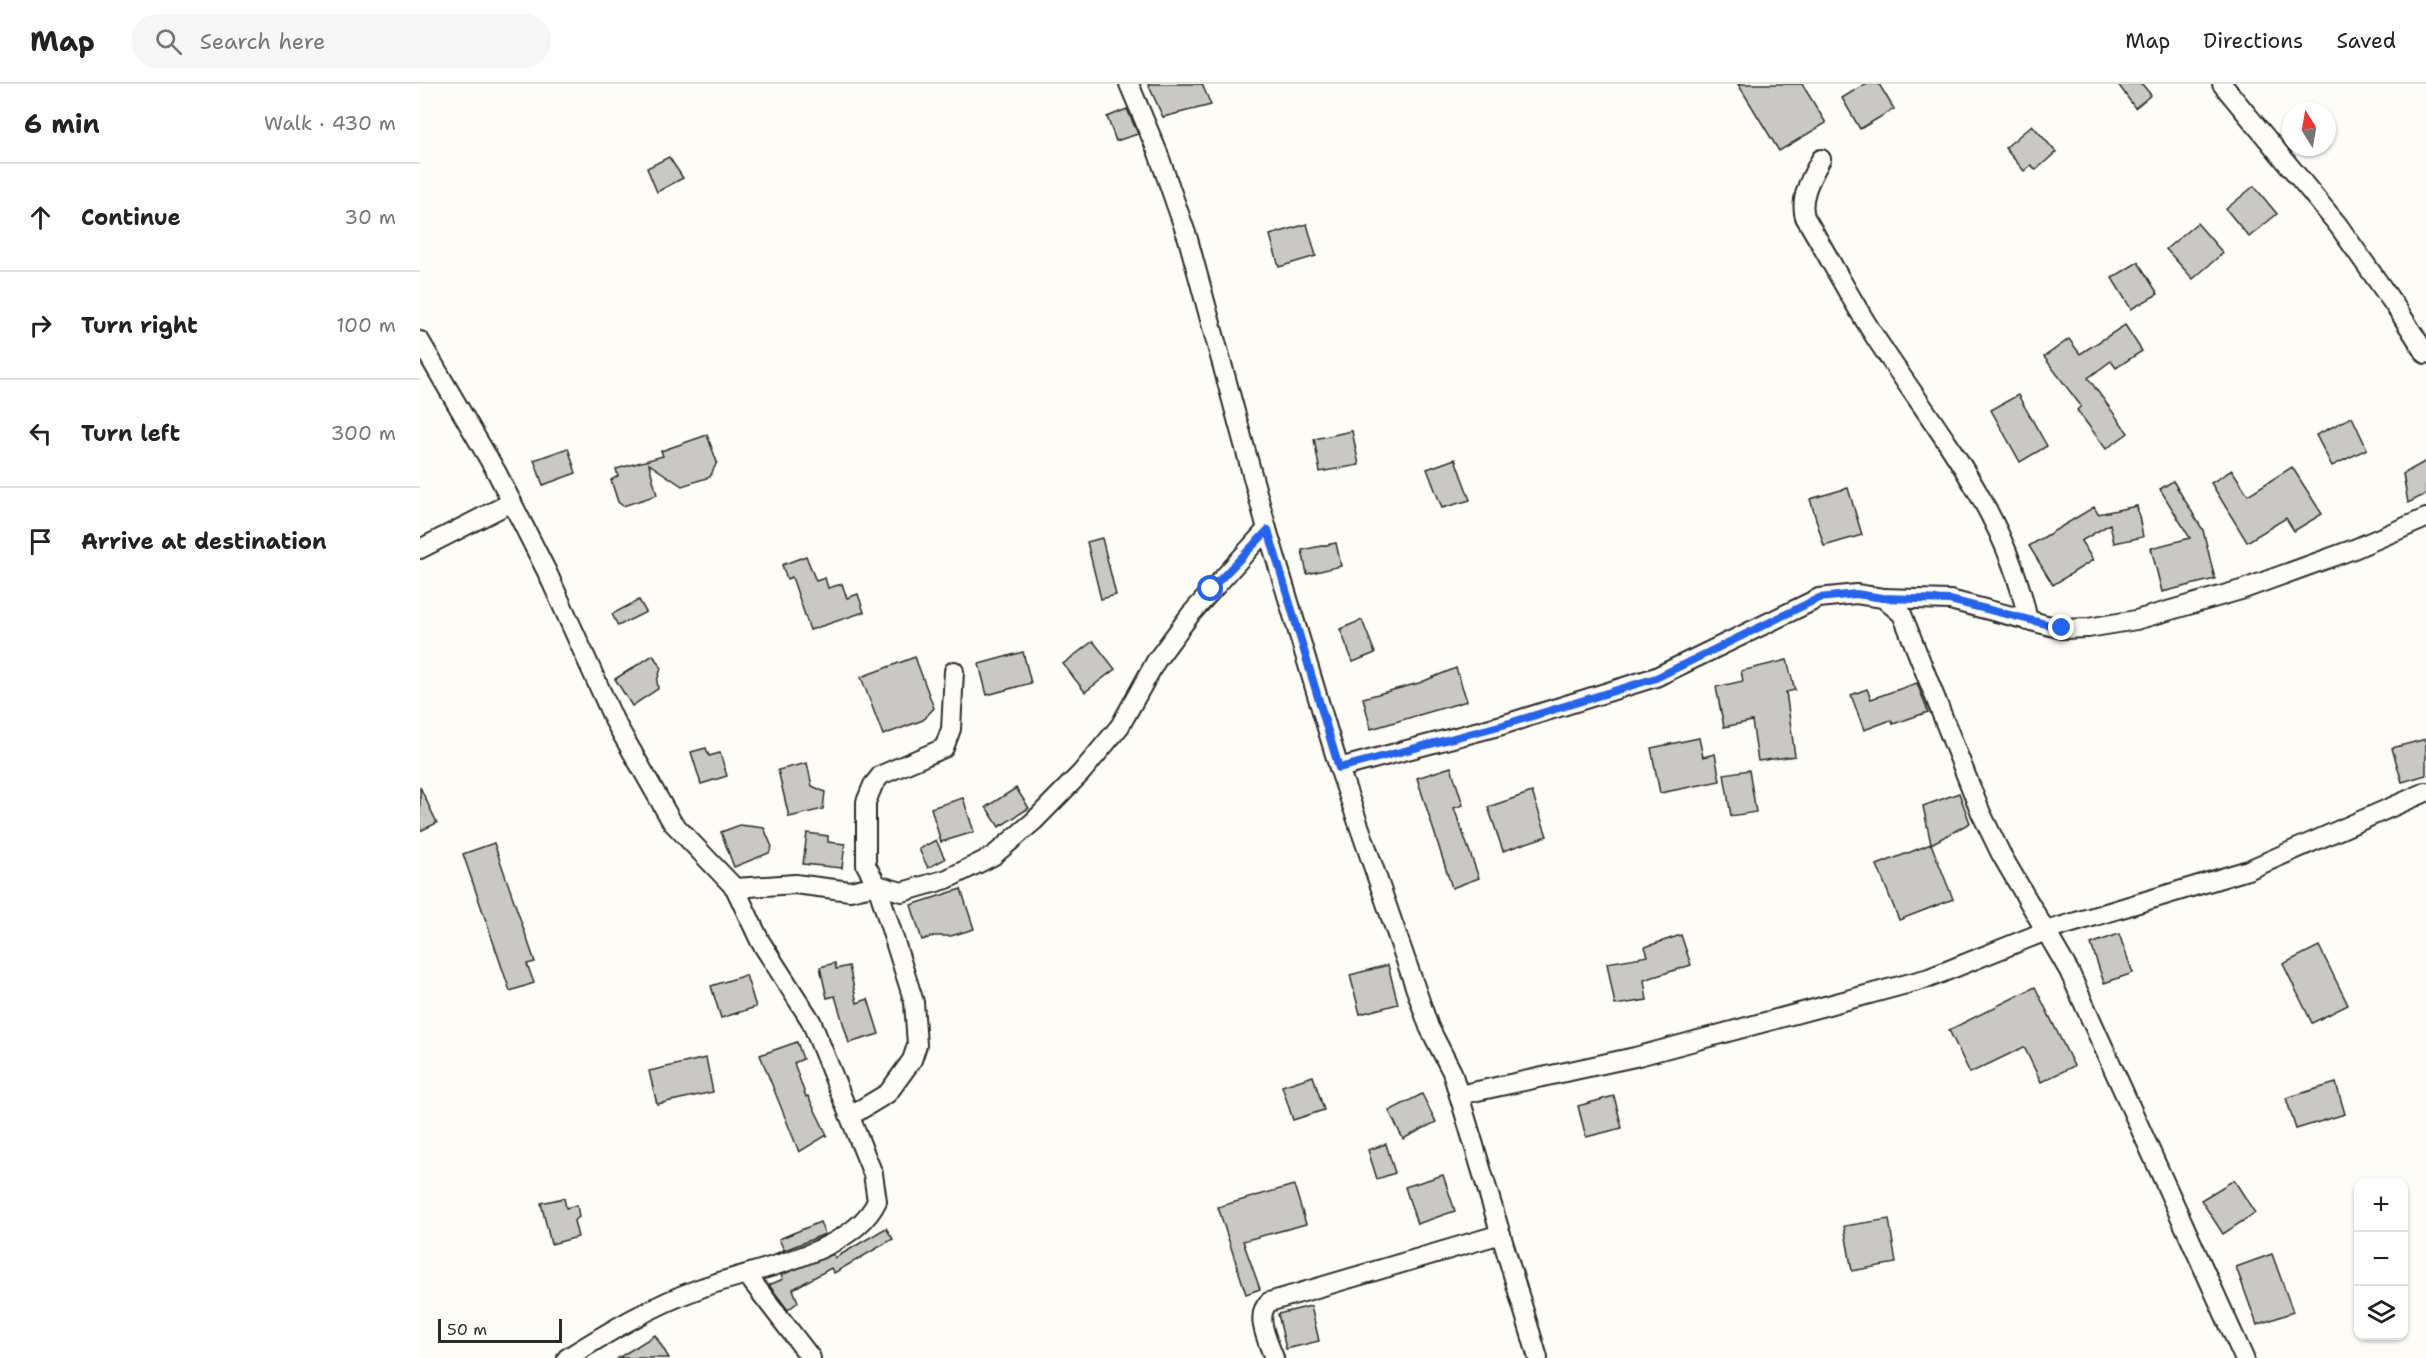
<!DOCTYPE html>
<html lang="en">
<head>
<meta charset="utf-8">
<style>
  body { margin:0; font-family:"Shantell Sans",sans-serif; background:#f6f6f6; color:#222 }
  .controls { position:absolute; right:18px; bottom:18px; display:grid; overflow:hidden; border-radius:12px; box-shadow:0 2px 4px #0004 }
  .controls button { width:54px; height:54px; display:grid; place-items:center; padding:0; border:0; border-bottom:2px solid #e0e0e0; background:#fff; color:#222; font:30px sans-serif }
  .compass { position:absolute; left:1862px; top:18px; width:54px; height:54px; border-radius:50%; background:#fff; box-shadow:0 2px 4px #0004; rotate:349deg }
  .scale { position:absolute; left:18px; bottom:15px; width:124px; box-sizing:border-box; padding-left:6px; border:3px solid #2b2b2b; border-top:0; font-size:16px; line-height:21px; white-space:nowrap; color:#2b2b2b; -webkit-text-stroke:4px #fdfcf7; paint-order:stroke }
  .stop { position:absolute; width:18px; height:18px; margin:-14px; border:4px solid #2563eb; border-radius:50%; background:#fff }
  .stop.end { background:#2563eb; border-color:#fff; box-shadow:0 2px 6px #0008 }
  .list { margin:0; padding:0; list-style:none }
  h2 { display:flex; justify-content:space-between; align-items:center; height:78px; margin:0; padding:0 24px; font-size:26px }
  h2 small { font-size:20px; font-weight:400; color:#767676 }
  .list li { display:grid; grid-template-columns:39px 1fr auto; gap:18px; align-items:center; box-sizing:border-box; height:108px; padding:0 24px; border-top:2px solid #e0e0e0 }
  .list b { display:block; font-size:22px; white-space:nowrap }
  .list em { font-size:20px; font-style:normal; color:#767676 }
  .icon { flex:none; width:33px; height:33px; fill:none; stroke:currentColor; stroke-width:2; stroke-linecap:round; stroke-linejoin:round }
  .map { position:relative; flex:none; width:2006px; height:1274px; overflow:hidden }
  header { display:flex; align-items:center; gap:36px; box-sizing:border-box; height:84px; padding:0 30px; background:#fff; border-bottom:2px solid #e0e0e0 }
  header strong { font-size:28px }
  nav { display:flex; gap:33px; margin-inline-start:auto; font-size:21px }
  .search { width:420px; height:54px; background:#f6f6f6; display:flex; align-items:center; gap:15px; box-sizing:border-box; padding:0 21px; border-radius:33px; color:#767676; font-size:22px }
  main { display:flex }
  aside { flex:1; background:#fff }
  .map>svg:first-child { display:block }
  .building { fill:#c9c8c4; stroke:#2b2b2b; stroke-width:1.5 }
  .lines { fill:none; stroke-linecap:round; stroke-linejoin:round }
  .minor-casing { stroke:#2b2b2b; stroke-width:22 }
  .minor { stroke:#fdfcf7; stroke-width:18 }
  .route { stroke:#2563eb; stroke-width:8 }
</style>
</head>
<body>
<header>
<strong>Map</strong>
<div class="search"><svg class="icon" aria-label="search" viewBox="0 0 24 24"><circle cx="10" cy="10" r="6"/><path d="M15 15l6 6"/></svg>Search here</div>
<nav><a>Map</a><a>Directions</a><a>Saved</a></nav>
</header>
<main>
<aside>
<h2>6 min<small>Walk · 430 m</small></h2>
<ul class="list">
<li><svg class="icon" aria-label="ahead" viewBox="0 0 24 24"><path d="M12 20V5M6 11l6-6 6 6"/></svg><div><b>Continue</b></div><em>30 m</em></li>
<li><svg class="icon" aria-label="right" viewBox="0 0 24 24"><path d="M7 20v-9h11M14 6l5 5-5 5"/></svg><div><b>Turn right</b></div><em>100 m</em></li>
<li><svg class="icon" aria-label="left" viewBox="0 0 24 24"><path d="M17 20v-9H6M10 6l-5 5 5 5"/></svg><div><b>Turn left</b></div><em>300 m</em></li>
<li><svg class="icon" aria-label="arrive" viewBox="0 0 24 24"><path d="M6 21V4h12l-3 4 3 4H6"/></svg><div><b>Arrive at destination</b></div></li>
</ul>
</aside>
<div class="map">
<svg width="2006" height="1274" viewBox="0 0 2006 1274">
  <rect width="100%" height="100%" fill="#fdfcf7"/>
  <filter id="ink" filterUnits="userSpaceOnUse"><feTurbulence type="fractalNoise" baseFrequency=".0167" numOctaves="2"/><feDisplacementMap in="SourceGraphic" scale="12" xChannelSelector="R" yChannelSelector="G"/><feConvolveMatrix kernelMatrix="1 2 1 2 8 2 1 2 1" color-interpolation-filters="sRGB"/></filter>
  <g filter="url(#ink)">
    <g class="building">
      <polygon points="728,0 782,0 791,21 743,33"/>
      <polygon points="1318,0 1382,0 1406,39 1359,67"/>
      <polygon points="1445,0 1459,0 1474,25 1440,45 1422,14"/>
      <polygon points="1698,0 1722,0 1731,11 1715,24"/>
      <polygon points="707,25 718,50 696,57 687,33"/>
      <polygon points="1612,41 1636,68 1616,86 1611,81 1604,87 1585,64"/>
      <polygon points="249,73 263,94 237,108 227,84"/>
      <polygon points="1834,102 1857,130 1829,153 1806,125"/>
      <polygon points="1777,139 1803,169 1773,195 1746,165"/>
      <polygon points="887,140 896,172 859,183 850,151"/>
      <polygon points="1718,178 1738,210 1711,225 1692,194"/>
      <polygon points="1705,241 1722,267 1696,284 1691,277 1668,294 1708,349 1686,365 1657,326 1661,322 1624,273 1649,255 1660,270"/>
      <polygon points="1598,311 1627,362 1600,378 1571,326"/>
      <polygon points="1932,333 1947,365 1912,382 1896,351"/>
      <polygon points="932,347 939,381 900,388 894,355"/>
      <polygon points="287,351 297,378 290,393 262,402 229,380 237,411 203,422 198,418 191,396 198,392 196,385 243,372 241,367"/>
      <polygon points="148,364 156,389 123,401 114,376"/>
      <polygon points="1035,375 1050,416 1022,424 1007,385"/>
      <polygon points="2006,377 2006,410 1988,419 1983,390"/>
      <polygon points="1872,383 1902,430 1874,447 1866,434 1827,458 1791,399 1812,386 1828,411"/>
      <polygon points="1753,397 1783,446 1795,495 1742,508 1731,464 1770,454 1740,405"/>
      <polygon points="1428,404 1442,451 1404,462 1390,415"/>
      <polygon points="1717,422 1723,453 1694,459 1690,440 1661,457 1673,476 1633,501 1609,462 1674,423 1678,430"/>
      <polygon points="682,454 696,511 681,515 667,458"/>
      <polygon points="916,459 921,482 887,490 882,466"/>
      <polygon points="386,472 396,497 405,494 408,504 422,500 427,514 438,510 444,528 390,546 372,493 367,495 362,481"/>
      <polygon points="219,516 226,528 198,542 192,530"/>
      <polygon points="942,536 955,569 933,578 920,545"/>
      <polygon points="673,557 695,585 665,608 643,580"/>
      <polygon points="603,568 611,599 567,611 559,580"/>
      <polygon points="233,571 241,584 237,597 238,605 212,622 195,595"/>
      <polygon points="495,573 514,624 503,636 463,651 441,593"/>
      <polygon points="1367,576 1375,606 1366,608 1375,672 1338,677 1332,637 1304,643 1296,603 1323,597 1321,587"/>
      <polygon points="1036,584 1047,617 951,645 943,614 999,599"/>
      <polygon points="1497,599 1508,628 1473,640 1471,636 1444,646 1431,611 1447,605 1451,615"/>
      <polygon points="1279,654 1283,673 1295,670 1300,697 1240,709 1231,664"/>
      <polygon points="2006,655 2006,691 1982,698 1972,664"/>
      <polygon points="286,664 289,672 300,669 307,692 281,700 271,668"/>
      <polygon points="387,679 392,702 405,708 403,725 369,733 358,686"/>
      <polygon points="1031,683 1043,721 1034,724 1059,794 1032,804 997,694"/>
      <polygon points="1329,686 1336,728 1311,732 1304,690"/>
      <polygon points="0,703 17,739 0,747"/>
      <polygon points="596,704 609,724 579,743 566,723"/>
      <polygon points="1112,708 1127,752 1083,767 1068,723"/>
      <polygon points="1539,709 1550,739 1511,760 1503,722"/>
      <polygon points="543,714 554,748 521,758 511,724"/>
      <polygon points="320,741 344,744 352,763 349,769 314,783 301,748"/>
      <polygon points="387,749 408,752 408,758 425,760 422,784 383,780"/>
      <polygon points="516,756 525,775 508,784 499,765"/>
      <polygon points="74,759 115,878 107,880 114,899 90,907 43,770"/>
      <polygon points="1511,760 1533,815 1479,836 1457,781"/>
      <polygon points="541,805 554,845 531,852 514,852 502,856 491,821"/>
      <polygon points="1699,850 1713,889 1684,899 1671,860"/>
      <polygon points="1261,851 1271,881 1224,896 1227,916 1195,921 1187,879 1228,872 1225,863"/>
      <polygon points="1899,862 1928,921 1892,939 1863,880"/>
      <polygon points="415,879 416,885 429,882 437,919 448,915 459,950 429,959 415,912 407,914 400,883"/>
      <polygon points="968,881 978,920 940,930 930,891"/>
      <polygon points="326,891 336,923 301,934 291,902"/>
      <polygon points="1615,903 1654,982 1621,998 1604,963 1550,989 1529,946"/>
      <polygon points="377,958 383,975 374,979 386,1013 388,1012 407,1051 379,1068 340,971"/>
      <polygon points="286,974 293,1008 237,1020 229,987"/>
      <polygon points="893,992 904,1026 873,1036 862,1002"/>
      <polygon points="1916,999 1925,1030 1876,1045 1866,1014"/>
      <polygon points="1002,1010 1016,1038 983,1055 969,1027"/>
      <polygon points="1194,1012 1202,1044 1166,1053 1158,1022"/>
      <polygon points="966,1060 975,1089 957,1095 948,1066"/>
      <polygon points="1023,1091 1035,1127 997,1140 985,1103"/>
      <polygon points="1814,1096 1835,1129 1803,1150 1781,1116"/>
      <polygon points="874,1101 886,1140 823,1157 840,1205 826,1210 798,1123"/>
      <polygon points="144,1114 146,1124 157,1121 159,1133 154,1137 158,1153 131,1160 121,1119"/>
      <polygon points="1469,1135 1476,1179 1432,1187 1424,1142"/>
      <polygon points="400,1138 405,1150 355,1170 364,1166 359,1155"/>
      <polygon points="466,1144 473,1155 414,1189 411,1184 373,1205 378,1218 368,1226 349,1201 363,1195 361,1191 414,1170 415,1174"/>
      <polygon points="1852,1170 1873,1228 1837,1241 1816,1183"/>
      <polygon points="891,1222 899,1257 866,1265 858,1230"/>
      <polygon points="235,1251 249,1274 198,1274"/>
    </g>
    <g class="lines">
      <g class="minor-casing">
        <g id="minor">
          <polyline points="709,0 738,69 768,155 847,445 919,684 1009,943 1032,988 1118,1274"/>
          <polyline points="1802,0 1918,141 1980,229 2006,270"/>
          <path d="M1401,75C1392,92 1379,113 1385,133C1410,175 1432,218 1459,259C1517,346 1588,432 1608,537"/>
          <path d="M0,257L77,389L127,488L194,636L252,738L315,804L340,857L391,937L453,1090L457,1117C432,1171 332,1185 281,1204C233,1221 190,1247 147,1274"/>
          <polyline points="0,465 92,418"/>
          <polyline points="1463,514 1530,516 1642,545 1668,544 1716,536 1821,506 1934,465 2006,434"/>
          <polyline points="919,684 1082,641 1236,593 1399,514 1436,510 1463,514 1482,530 1561,729 1581,770 1649,887 1824,1274"/>
          <polyline points="315,804 375,800 430,807 457,801 482,808 527,795 573,772 614,737 661,689 700,642 736,577 770,531 847,445"/>
          <polyline points="1039,1011 1215,973 1509,894 1626,847 1828,786 2006,708"/>
          <polyline points="430,1032 468,1009 492,976 497,961 494,918 457,801 446,781 446,718 453,701 461,691 524,664 531,645 534,587"/>
          <polyline points="327,1191 391,1274"/>
          <path d="M854,1274C848,1257 834,1232 849,1218L1081,1150"/>
        </g>
      </g>
      <use href="#minor" class="minor"/>
    </g>
  </g>
  <g class="lines" filter="url(#ink)">
    <polyline class="route" points="791,505 848,446 919,684 1083,641 1236,594 1399,514 1436,510 1463,514 1530,516 1642,544"/>
  </g>
</svg>
<div class="controls">
<button>+</button>
<button>−</button>
<button><svg class="icon" aria-label="layers" viewBox="0 0 24 24"><path d="M12 4l9 5-9 5-9-5zM3 14l9 5 9-5"/></svg></button>
</div>
<svg class="compass" viewBox="-18 -18 36 36"><path d="M0-13l5 13h-10z" fill="#e53935"/><path d="M0 13l5-13h-10z" fill="#767676"/></svg>
<div class="scale">50 m</div>
<div class="stop" style="left:791px;top:505px"></div>
<div class="stop end" style="left:1642px;top:544px"></div>
</div>
</main>
</body>
</html>
